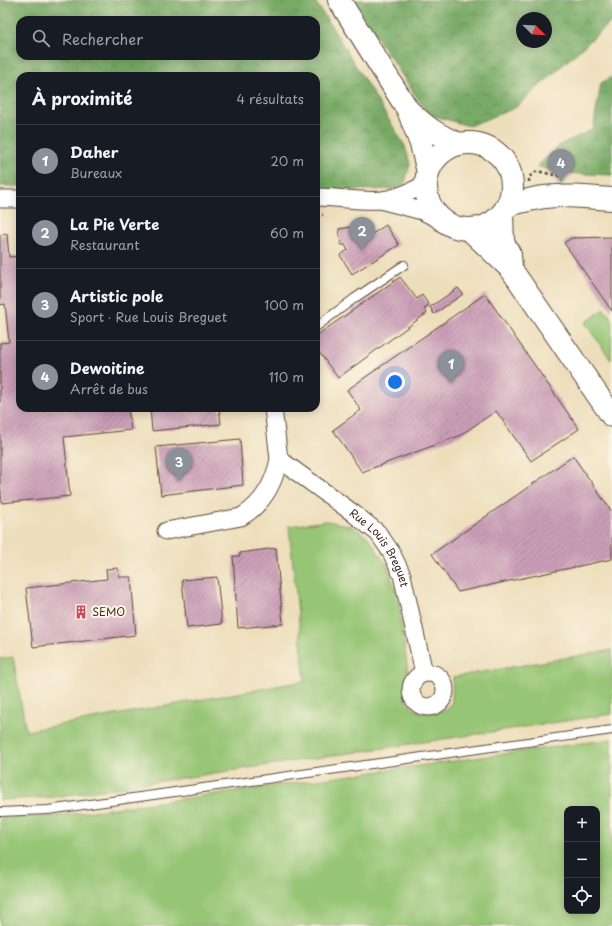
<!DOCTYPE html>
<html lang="fr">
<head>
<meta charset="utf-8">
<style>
  body { margin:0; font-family:"Playpen Sans",sans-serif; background:#20242c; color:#f1f3f6 }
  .controls { position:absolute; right:12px; bottom:12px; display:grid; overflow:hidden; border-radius:8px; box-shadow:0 2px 10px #0003 }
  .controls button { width:36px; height:36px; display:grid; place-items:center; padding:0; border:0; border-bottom:1px solid #363941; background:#171b24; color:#f1f3f6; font:20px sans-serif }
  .compass { position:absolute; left:516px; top:12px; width:36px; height:36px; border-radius:50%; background:#171b24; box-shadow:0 2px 10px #0003; rotate:114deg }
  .you { position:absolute; left:395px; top:382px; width:14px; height:14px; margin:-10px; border:3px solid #fff; border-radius:50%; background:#1a73e8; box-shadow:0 0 0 6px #1a73e833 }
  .badge { display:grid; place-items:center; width:26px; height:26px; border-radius:50%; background:#8c9099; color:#fff; font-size:13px; font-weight:700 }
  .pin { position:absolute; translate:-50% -33px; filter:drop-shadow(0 1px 2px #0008) }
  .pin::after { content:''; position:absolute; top:21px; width:14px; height:12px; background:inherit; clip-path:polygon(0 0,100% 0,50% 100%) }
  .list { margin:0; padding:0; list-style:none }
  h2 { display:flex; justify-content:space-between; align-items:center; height:52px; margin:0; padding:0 16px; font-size:17px }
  h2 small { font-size:13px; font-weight:400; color:#9ea1a6 }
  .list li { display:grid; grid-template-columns:26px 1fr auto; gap:12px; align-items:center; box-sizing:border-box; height:72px; padding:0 16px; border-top:1px solid #363941 }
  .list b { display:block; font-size:15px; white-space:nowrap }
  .list p { margin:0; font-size:13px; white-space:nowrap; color:#9ea1a6 }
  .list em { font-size:13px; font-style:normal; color:#9ea1a6 }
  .icon { flex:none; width:22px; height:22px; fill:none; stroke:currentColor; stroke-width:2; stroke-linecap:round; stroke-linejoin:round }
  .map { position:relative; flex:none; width:612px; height:926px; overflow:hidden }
  .search { position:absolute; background:#171b24; box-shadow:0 2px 10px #0003; left:16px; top:16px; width:304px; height:44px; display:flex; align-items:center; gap:10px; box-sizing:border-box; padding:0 14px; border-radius:12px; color:#9ea1a6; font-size:15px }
  .panel { position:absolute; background:#171b24; box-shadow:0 2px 10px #0003; left:16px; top:72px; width:304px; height:340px; border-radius:12px }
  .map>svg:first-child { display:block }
  .grass { fill:#96c574; stroke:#687849; fill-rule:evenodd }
  .forest { fill:url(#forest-crowns); stroke:#5a6a42; fill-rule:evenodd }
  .building { fill:url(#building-hatch) }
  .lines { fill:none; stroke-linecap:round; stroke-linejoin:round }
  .lane-casing { stroke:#564536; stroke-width:10 }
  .street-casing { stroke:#564536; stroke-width:19 }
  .secondary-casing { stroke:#564536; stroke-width:24 }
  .path { stroke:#564536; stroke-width:2.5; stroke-dasharray:3 3; stroke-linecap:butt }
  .lane { stroke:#fff; stroke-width:8 }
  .street { stroke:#fff; stroke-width:17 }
  .secondary { stroke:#fff; stroke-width:22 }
  .labels { text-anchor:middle; stroke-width:4; stroke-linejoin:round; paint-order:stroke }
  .street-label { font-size:11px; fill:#3b2a1e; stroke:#fcf5e5 }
  .poi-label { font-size:11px; fill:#3b2a1e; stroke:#fcf5e5; text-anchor:start }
</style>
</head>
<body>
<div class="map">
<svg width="612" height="926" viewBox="0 0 612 926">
  <defs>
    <pattern id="forest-crowns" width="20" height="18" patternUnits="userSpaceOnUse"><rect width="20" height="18" fill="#78aa66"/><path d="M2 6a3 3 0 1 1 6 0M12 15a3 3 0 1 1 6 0" fill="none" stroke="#648b53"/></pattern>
    <pattern id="building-hatch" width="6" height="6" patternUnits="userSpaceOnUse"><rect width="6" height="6" fill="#cb9eb7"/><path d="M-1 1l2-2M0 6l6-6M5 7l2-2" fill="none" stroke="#a68194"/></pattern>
  </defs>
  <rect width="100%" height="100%" fill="#fcf5e5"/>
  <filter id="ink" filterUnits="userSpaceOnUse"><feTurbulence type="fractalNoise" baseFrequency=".025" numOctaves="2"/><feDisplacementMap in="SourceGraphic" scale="8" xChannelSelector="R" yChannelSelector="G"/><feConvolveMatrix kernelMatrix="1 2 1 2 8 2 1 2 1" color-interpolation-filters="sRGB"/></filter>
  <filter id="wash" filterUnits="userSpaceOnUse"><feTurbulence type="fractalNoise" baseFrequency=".012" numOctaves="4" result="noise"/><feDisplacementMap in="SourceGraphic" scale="16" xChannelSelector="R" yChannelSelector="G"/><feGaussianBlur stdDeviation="0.9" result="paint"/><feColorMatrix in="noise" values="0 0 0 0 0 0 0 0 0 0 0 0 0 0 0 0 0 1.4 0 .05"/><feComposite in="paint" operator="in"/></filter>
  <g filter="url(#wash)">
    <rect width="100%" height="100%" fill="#eddebb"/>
    <g class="grass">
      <polygon points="604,309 612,319 611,360 585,323"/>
      <path d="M327,521L351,526L368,537L388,567L398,598L408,673L405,699C417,717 427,713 446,710L452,702L453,677L612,650V714L54,797L0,800V659L13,657L26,731L305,681L289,526Z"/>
      <path d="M612,739V926H0V818L57,816ZM567,809H597V911H567Z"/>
    </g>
    <g class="forest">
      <path d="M0,0H314L330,24L405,146L410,164L405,183L396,189L351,190L316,189V76H20V186H0ZM20,20H316V56H20Z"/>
      <path d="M352,0H612V21L515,108L469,126L428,114ZM522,18H546V42H522Z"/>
      <polygon points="612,77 612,175 557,173 537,166 560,145 593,129 601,83"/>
    </g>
    <g id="blocks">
      <g class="building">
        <polygon points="366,225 366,232 369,236 386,225 399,245 352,274 340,255 348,250 345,245 341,245 339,229"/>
        <polygon points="7,234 9,257 20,256 20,408 128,408 131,430 64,437 70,496 2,503 0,482 0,343 9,342 5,304 0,305 0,235"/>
        <polygon points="612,237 612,311 564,243 571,238"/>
        <polygon points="400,277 417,299 422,295 429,305 424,309 427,313 338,378 316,348 316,336"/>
        <polygon points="458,288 463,294 434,314 430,307"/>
        <polygon points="485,294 579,429 531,461 496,411 459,436 362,472 333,430 361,410 347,390"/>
        <polygon points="150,408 219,408 221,424 152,431"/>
        <polygon points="240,439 243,485 161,495 156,447"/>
        <polygon points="573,456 612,512 612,559 458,592 432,554"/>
        <polygon points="276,548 283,624 238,628 233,556 240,556 240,553"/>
        <polygon points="118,568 119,577 131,577 136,635 33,647 26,588 107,579 106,569"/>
        <polygon points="217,577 222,624 187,628 182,580"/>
      </g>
    </g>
  </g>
  <g filter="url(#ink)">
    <use href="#blocks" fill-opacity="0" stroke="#564536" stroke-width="1"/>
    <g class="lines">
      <g class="lane-casing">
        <g id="lane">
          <polyline points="316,327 355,298 404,265"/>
          <polyline points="0,812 48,810 612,730"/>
        </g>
      </g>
      <g class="street-casing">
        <g id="street">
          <path d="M316,197C338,197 360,202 382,200C398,198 412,191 426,184"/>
          <polyline points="0,199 20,199"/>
          <polyline points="384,201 422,211 446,222"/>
          <path id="s1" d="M273,408L279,459L353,513L378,533L391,552L402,575L424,673"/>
          <path d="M166,531L241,517C263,504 274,484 279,459"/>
          <circle cx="428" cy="690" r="17"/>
        </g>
      </g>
      <g class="secondary-casing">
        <g id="secondary">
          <polyline points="339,0 408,110 421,144 428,172"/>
          <path d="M409,111C426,127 437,135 459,144"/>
          <circle cx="469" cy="186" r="43"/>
          <path d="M508,205C525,201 544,195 561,196C578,196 595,198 612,199"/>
          <polyline points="502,214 503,242 510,255 511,268"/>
          <polyline points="469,229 511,269 612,416"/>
        </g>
      </g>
      <g class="path">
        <polyline points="529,182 529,177 537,171 559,176"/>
        <polyline points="316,215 323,215"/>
      </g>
      <use href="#lane" class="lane"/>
      <use href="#street" class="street"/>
      <use href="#secondary" class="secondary"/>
    </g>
  </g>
  <defs>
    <g id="building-bare" transform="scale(1.08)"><path d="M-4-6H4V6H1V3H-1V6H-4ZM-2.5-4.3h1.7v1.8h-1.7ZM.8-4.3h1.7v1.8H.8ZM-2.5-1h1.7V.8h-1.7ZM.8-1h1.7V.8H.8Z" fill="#d1495b" stroke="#fcf5e5" stroke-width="2.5" paint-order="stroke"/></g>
  </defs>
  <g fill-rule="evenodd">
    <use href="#building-bare" x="81" y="612"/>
  </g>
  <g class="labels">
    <g class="street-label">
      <text dy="4" stroke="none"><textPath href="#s1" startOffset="188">Rue Louis Breguet</textPath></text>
    </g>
    <g class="poi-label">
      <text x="92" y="616">SEMO</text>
    </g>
  </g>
</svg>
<div class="controls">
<button>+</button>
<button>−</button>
<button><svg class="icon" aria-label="locate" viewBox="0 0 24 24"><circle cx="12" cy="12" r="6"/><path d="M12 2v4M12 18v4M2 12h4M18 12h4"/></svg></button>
</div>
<svg class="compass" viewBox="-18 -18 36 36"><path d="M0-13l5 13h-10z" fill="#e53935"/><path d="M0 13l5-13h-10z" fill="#9ea1a6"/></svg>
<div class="you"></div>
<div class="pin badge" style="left:451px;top:383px">1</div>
<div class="pin badge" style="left:362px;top:250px">2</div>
<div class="pin badge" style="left:179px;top:481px">3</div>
<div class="pin badge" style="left:561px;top:182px">4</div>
<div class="search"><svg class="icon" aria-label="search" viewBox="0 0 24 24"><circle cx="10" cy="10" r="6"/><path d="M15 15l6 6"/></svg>Rechercher</div>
<section class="panel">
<h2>À proximité<small>4 résultats</small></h2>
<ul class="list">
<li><span class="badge">1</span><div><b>Daher</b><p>Bureaux</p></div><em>20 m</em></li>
<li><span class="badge">2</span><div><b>La Pie Verte</b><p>Restaurant</p></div><em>60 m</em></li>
<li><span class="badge">3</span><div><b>Artistic pole</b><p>Sport · Rue Louis Breguet</p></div><em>100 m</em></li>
<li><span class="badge">4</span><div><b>Dewoitine</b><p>Arrêt de bus</p></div><em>110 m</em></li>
</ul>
</section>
</div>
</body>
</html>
